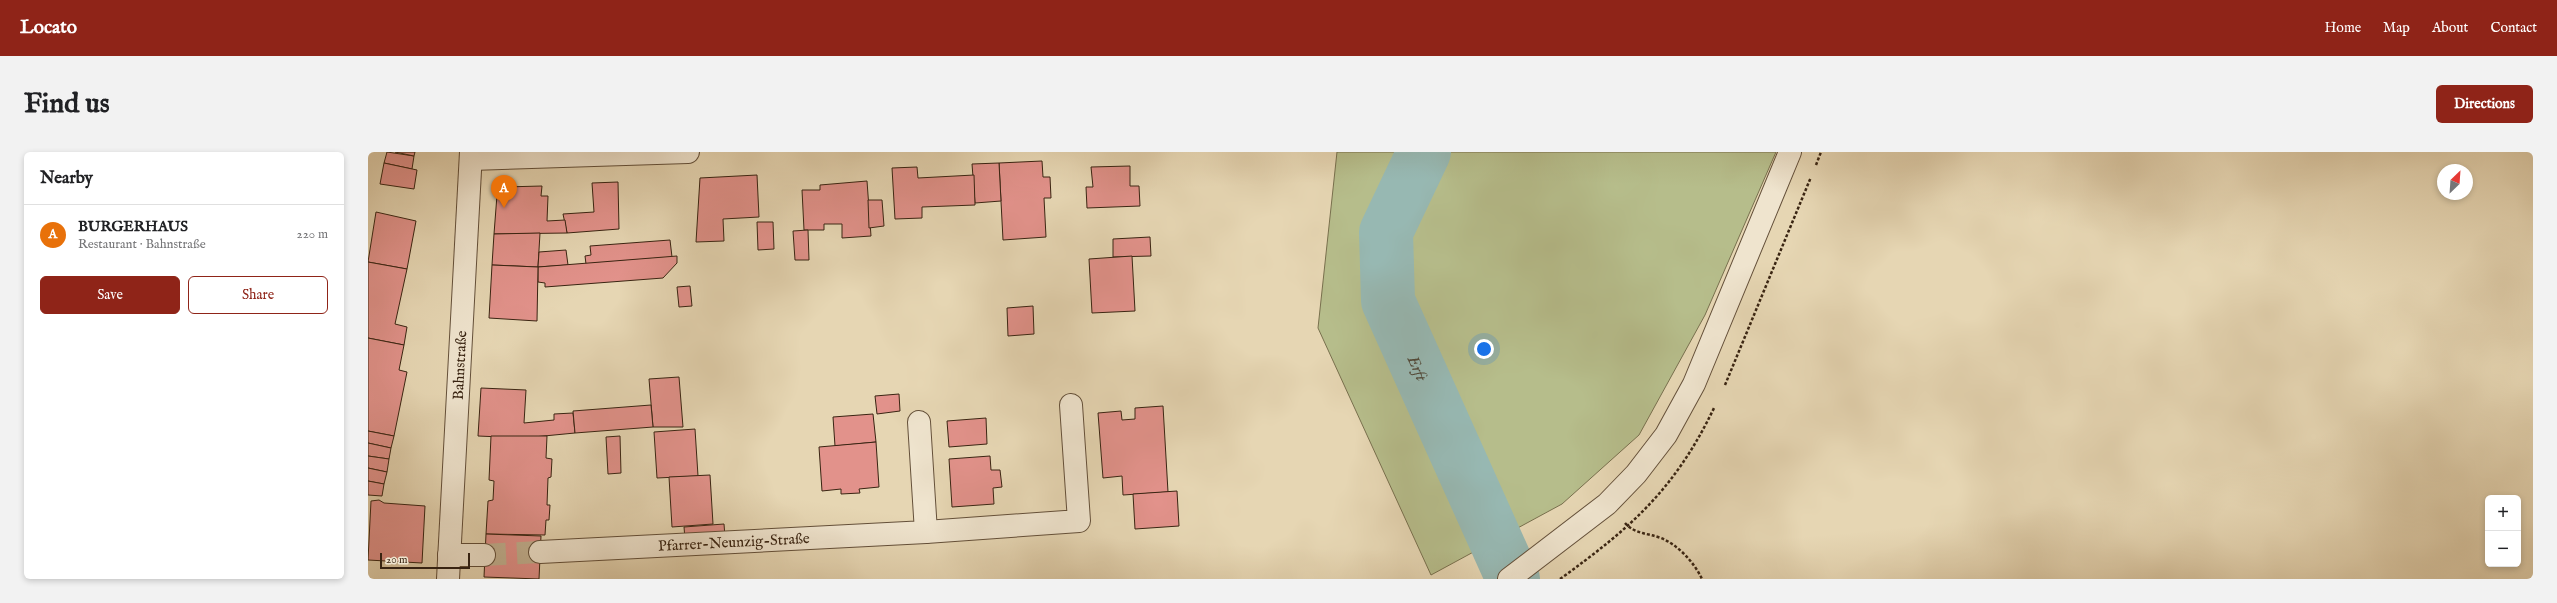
<!DOCTYPE html>
<html lang="en">
<head>
<meta charset="utf-8">
<style>
  body { margin:0; font-family:"IM FELL English",serif; background:#f2f2f2; color:#202124 }
  .controls { position:absolute; right:12px; bottom:12px; display:grid; overflow:hidden; border-radius:6px; box-shadow:0 2px 6px #0003 }
  .controls button { width:36px; height:36px; display:grid; place-items:center; padding:0; border:0; border-bottom:1px solid #e0e0e0; background:#fff; color:#202124; font:20px sans-serif }
  .compass { position:absolute; left:2069px; top:12px; width:36px; height:36px; border-radius:50%; background:#fff; box-shadow:0 2px 6px #0003; rotate:25deg }
  .scale { position:absolute; left:12px; bottom:10px; width:90px; box-sizing:border-box; padding-left:4px; border:2px solid #392412; border-top:0; font-size:11px; line-height:14px; white-space:nowrap; color:#392412; -webkit-text-stroke:3px #efe4ce; paint-order:stroke }
  .you { position:absolute; left:1116px; top:197px; width:14px; height:14px; margin:-10px; border:3px solid #fff; border-radius:50%; background:#1a73e8; box-shadow:0 0 0 6px #1a73e833 }
  .badge { display:grid; place-items:center; width:26px; height:26px; border-radius:50%; background:#8f2418; color:#fff; font-size:13px; font-weight:700 }
  .pin { position:absolute; translate:-50% -33px; filter:drop-shadow(0 1px 2px #0008) }
  .pin::after { content:''; position:absolute; top:21px; width:14px; height:12px; background:inherit; clip-path:polygon(0 0,100% 0,50% 100%) }
  .list { margin:0; padding:0; list-style:none }
  h2 { display:flex; justify-content:space-between; align-items:center; height:52px; margin:0; padding:0 16px; font-size:17px }
  h2 small { font-size:13px; font-weight:400; color:#757577 }
  .list li { display:grid; grid-template-columns:26px 1fr auto; gap:12px; align-items:center; box-sizing:border-box; height:60px; padding:0 16px; border-top:1px solid #e0e0e0 }
  .list b { display:block; font-size:15px; white-space:nowrap }
  .list p { margin:0; font-size:13px; white-space:nowrap; color:#757577 }
  .list em { font-size:13px; font-style:normal; color:#757577 }
  .actions { display:flex; gap:8px; padding:12px 16px }
  .actions a { flex:1; padding:9px 0; border:1px solid #8f2418; border-radius:6px; text-align:center; font-size:14px; color:#8f2418 }
  .actions .main { background:#8f2418; color:#fff }
  .map { position:relative; flex:none; width:2165px; height:427px; overflow:hidden; border-radius:6px }
  header { display:flex; align-items:center; gap:24px; box-sizing:border-box; height:56px; padding:0 20px; background:#8f2418; color:#fff }
  header strong { font-size:19px }
  nav { display:flex; gap:22px; margin-inline-start:auto; font-size:14px }
  .intro { display:flex; align-items:center; justify-content:space-between; box-sizing:border-box; height:96px; padding:0 24px }
  h1 { margin:0; font-size:28px }
  .button { padding:10px 18px; border-radius:6px; background:#8f2418; color:#fff; font-size:14px; font-weight:700 }
  main { display:flex; gap:24px; padding:0 24px }
  aside { flex:1; background:#fff; border-radius:6px; box-shadow:0 2px 6px #0003 }
  .map>svg:first-child { display:block }
  .green { fill:#b6bd8b; stroke:#78704e }
  .lines { fill:none; stroke-linecap:round; stroke-linejoin:round }
  .river { stroke:#97b8b2; stroke-width:54 }
  .building { fill:#e2928b; stroke:#392412 }
  .minor-tunnel { stroke:#c3b293; stroke-width:22; stroke-dasharray:22 11; stroke-linecap:butt }
  .minor-casing { stroke:#64503a; stroke-width:24 }
  .tertiary-casing { stroke:#64503a; stroke-width:24 }
  .path { stroke:#392412; stroke-width:2.5; stroke-dasharray:3 2; stroke-linecap:butt }
  .minor { stroke:#efe4ce; stroke-width:22 }
  .tertiary { stroke:#efe4ce; stroke-width:22 }
  .labels { text-anchor:middle; stroke-width:3; stroke-linejoin:round; paint-order:stroke }
  .street-label { font-size:15px; fill:#392412; stroke:#efe4ce }
  .water-label { font-size:16px; font-style:italic; fill:#50493a; stroke:#efe4ce }
</style>
</head>
<body>
<header>
<strong>Locato</strong>
<nav><a>Home</a><a>Map</a><a>About</a><a>Contact</a></nav>
</header>
<div class="intro"><h1>Find us</h1><a class="button">Directions</a></div>
<main>
<aside>
<h2>Nearby<small></small></h2>
<ul class="list">
<li><span class="badge" style="background:#e8710a">A</span><div><b>BURGERHAUS</b><p>Restaurant · Bahnstraße</p></div><em>220 m</em></li>
</ul>
<div class="actions"><a class="main">Save</a><a>Share</a></div>
</aside>
<div class="map">
<svg width="2165" height="427" viewBox="0 0 2165 427">
  <rect width="100%" height="100%" fill="#e6d6b3"/>
  <filter id="stains"><feTurbulence type="fractalNoise" baseFrequency=".005" numOctaves="4"/><feColorMatrix values="0 0 0 0 .2 0 0 0 0 .09 0 0 0 0 .02 0 0 0 .5 -.17"/></filter>
  <radialGradient id="worn" r=".72"><stop offset=".6" stop-color="#630" stop-opacity="0"/><stop offset="1" stop-color="#630" stop-opacity=".3"/></radialGradient>
  <polygon class="green" points="969,0 1408,0 1337,163 1271,283 1194,352 1063,423 950,176"/>
  <g class="lines">
    <path class="river" id="s1" d="M1056,0L1018,80L1020,149L1145,427"/>
  </g>
  <g class="building">
    <polygon points="19,0 46,4 44,17 16,11"/>
    <polygon points="27,0 47,0 46,4"/>
    <polygon points="674,9 675,25 682,25 683,46 676,46 678,85 635,88 631,11"/>
    <polygon points="16,11 49,18 46,37 12,32"/>
    <polygon points="631,11 633,49 607,51 604,12"/>
    <polygon points="762,14 762,34 771,34 772,54 719,56 718,35 725,35 723,15"/>
    <polygon points="549,15 550,26 606,23 607,53 554,55 554,66 527,67 524,16"/>
    <polygon points="389,23 391,65 355,67 356,89 328,90 332,26"/>
    <polygon points="499,29 503,84 474,86 474,72 456,72 456,78 436,78 434,38 452,38 452,33"/>
    <polygon points="250,30 251,77 199,81 195,62 226,60 224,31"/>
    <polygon points="174,34 173,44 180,44 179,69 197,68 199,81 126,82 129,43 136,35"/>
    <polygon points="500,48 514,48 516,74 501,76"/>
    <polygon points="8,60 48,69 39,117 0,110"/>
    <polygon points="389,70 405,70 406,97 390,98"/>
    <polygon points="440,78 441,108 427,108 425,79"/>
    <polygon points="172,81 170,115 124,113 126,82"/>
    <polygon points="782,85 783,104 745,105 745,87"/>
    <polygon points="302,88 304,105 218,112 217,104 223,103 222,94"/>
    <polygon points="198,98 200,113 170,115 171,100"/>
    <polygon points="309,104 309,111 295,126 177,135 177,131 170,130 170,115"/>
    <polygon points="764,104 767,159 724,161 721,107"/>
    <polygon points="0,110 39,117 27,172 39,175 36,193 0,186"/>
    <polygon points="124,113 170,115 169,169 121,166"/>
    <polygon points="322,134 324,154 311,155 309,135"/>
    <polygon points="665,154 666,182 640,184 639,156"/>
    <polygon points="0,186 36,193 31,218 39,220 26,284 0,279"/>
    <polygon points="311,225 315,275 285,275 281,227"/>
    <polygon points="113,236 158,238 156,271 186,268 186,262 205,261 207,281 155,286 110,284"/>
    <polygon points="531,242 532,259 509,262 507,244"/>
    <polygon points="283,253 285,275 207,281 205,259"/>
    <polygon points="795,254 800,340 755,343 754,324 735,326 730,261 753,259 754,268 767,267 767,256"/>
    <polygon points="505,262 508,290 467,294 465,265"/>
    <polygon points="618,266 619,292 581,295 579,269"/>
    <polygon points="327,277 330,324 289,326 286,280"/>
    <polygon points="0,279 26,284 23,296 0,291"/>
    <polygon points="123,284 179,284 178,306 184,307 183,325 180,326 179,353 182,353 181,368 178,368 177,383 118,382 120,349 125,348 126,329 121,328"/>
    <polygon points="252,284 253,321 240,322 238,285"/>
    <polygon points="508,290 511,335 491,337 492,341 473,342 473,337 454,339 451,295"/>
    <polygon points="0,291 23,296 21,307 0,304"/>
    <polygon points="0,304 21,307 19,320 0,316"/>
    <polygon points="622,304 623,318 632,318 634,335 625,336 626,352 584,355 581,307"/>
    <polygon points="0,316 19,320 16,332 0,329"/>
    <polygon points="342,323 345,372 304,375 301,325"/>
    <polygon points="0,329 16,332 14,344 0,343"/>
    <polygon points="809,339 811,374 767,377 765,342"/>
    <polygon points="11,348 16,351 57,354 54,411 0,408 3,349"/>
    <polygon points="356,372 357,385 317,387 316,375"/>
    <polygon points="118,382 173,384 171,427 116,425"/>
  </g>
  <g class="lines">
    <polyline class="minor-tunnel" points="116,403 172,400"/>
    <g class="minor-casing">
      <g id="minor">
        <polyline points="103,7 320,0"/>
        <polyline points="558,380 711,369 703,253"/>
        <path id="s2" d="M172,400L558,380L551,270"/>
        <polyline points="81,403 116,403"/>
      </g>
    </g>
    <g class="tertiary-casing">
      <g id="tertiary">
        <path id="s3" d="M80,427L103,0"/>
        <polyline points="1141,427 1239,352 1268,322 1298,283 1326,232 1422,0"/>
      </g>
    </g>
    <g class="path">
      <polyline points="1448,13 1453,0"/>
      <polyline points="1357,233 1443,25"/>
      <path d="M1257,371C1267,382 1279,381 1293,386C1310,393 1326,410 1334,427"/>
      <path d="M1192,427C1264,375 1307,337 1346,256"/>
    </g>
    <use href="#minor" class="minor"/>
    <use href="#tertiary" class="tertiary"/>
  </g>
  <g class="labels">
    <g class="street-label">
      <text dy="5" stroke="none"><textPath href="#s3" startOffset="214">Bahnstraße</textPath></text>
      <text dy="5" stroke="none"><textPath href="#s2" startOffset="194">Pfarrer-Neunzig-Straße</textPath></text>
    </g>
    <g class="water-label">
      <text dy="6" stroke="none"><textPath href="#s1" startOffset="231">Erft</textPath></text>
    </g>
  </g>
  <rect width="100%" height="100%" filter="url(#stains)"/>
  <rect width="100%" height="100%" fill="url(#worn)"/>
</svg>
<div class="controls">
<button>+</button>
<button>−</button>
</div>
<svg class="compass" viewBox="-18 -18 36 36"><path d="M0-13l5 13h-10z" fill="#e53935"/><path d="M0 13l5-13h-10z" fill="#757577"/></svg>
<div class="scale">20 m</div>
<div class="you"></div>
<div class="pin badge" style="left:136px;top:56px;background:#e8710a">A</div>
</div>
</main>
</body>
</html>
